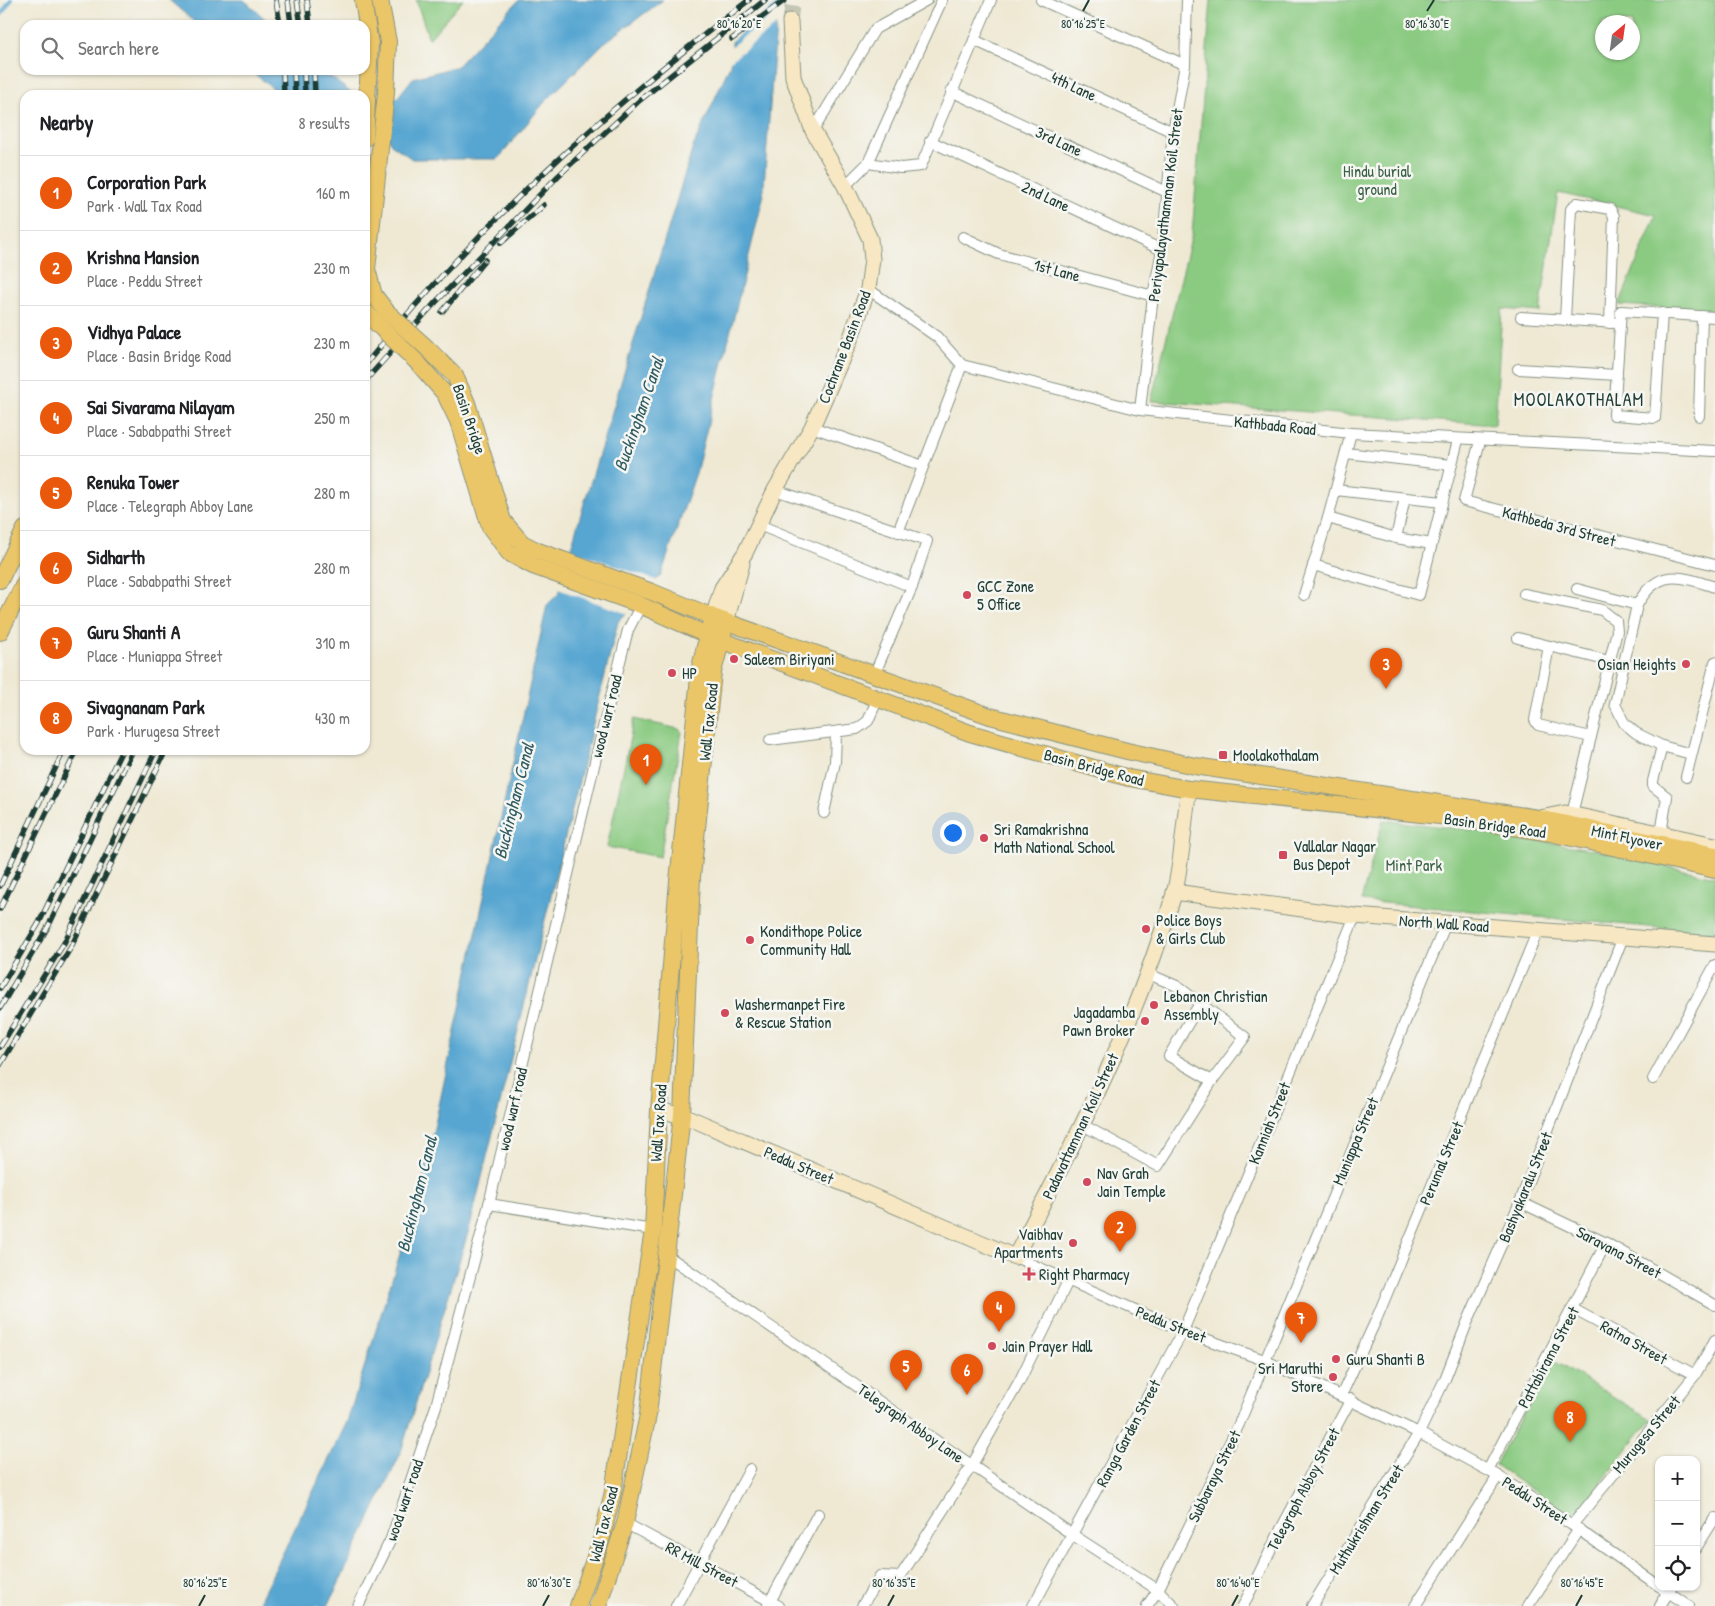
<!DOCTYPE html>
<html lang="en">
<head>
<meta charset="utf-8">
<style>
  body { margin:0; font-family:"Patrick Hand",sans-serif; background:#f6f6f6; color:#202124 }
  .controls { position:absolute; right:15px; bottom:15px; display:grid; overflow:hidden; border-radius:10px; box-shadow:0 1px 4px #0004 }
  .controls button { width:45px; height:45px; display:grid; place-items:center; padding:0; border:0; border-bottom:1px solid #e0e0e0; background:#fff; color:#202124; font:25px sans-serif }
  .compass { position:absolute; left:1595px; top:15px; width:45px; height:45px; border-radius:50%; background:#fff; box-shadow:0 1px 4px #0004; rotate:29deg }
  .you { position:absolute; left:952px; top:832px; width:18px; height:18px; margin:-12px; border:4px solid #fff; border-radius:50%; background:#1a73e8; box-shadow:0 0 0 8px #1a73e833 }
  .badge { display:grid; place-items:center; width:32px; height:32px; border-radius:50%; background:#ea580c; color:#fff; font-size:16px; font-weight:700 }
  .pin { position:absolute; translate:-50% -41px; filter:drop-shadow(0 1px 2px #0008) }
  .pin::after { content:''; position:absolute; top:26px; width:18px; height:15px; background:inherit; clip-path:polygon(0 0,100% 0,50% 100%) }
  .list { margin:0; padding:0; list-style:none }
  h2 { display:flex; justify-content:space-between; align-items:center; height:65px; margin:0; padding:0 20px; font-size:21px }
  h2 small { font-size:16px; font-weight:400; color:#757577 }
  .list li { display:grid; grid-template-columns:32px 1fr auto; gap:15px; align-items:center; box-sizing:border-box; height:75px; padding:0 20px; border-top:1px solid #e0e0e0 }
  .list b { display:block; font-size:19px; white-space:nowrap }
  .list p { margin:0; font-size:16px; white-space:nowrap; color:#757577 }
  .list em { font-size:16px; font-style:normal; color:#757577 }
  .icon { flex:none; width:28px; height:28px; fill:none; stroke:currentColor; stroke-width:2; stroke-linecap:round; stroke-linejoin:round }
  .map { position:relative; flex:none; width:1715px; height:1606px; overflow:hidden }
  .search { position:absolute; background:#fff; box-shadow:0 1px 4px #0004; left:20px; top:20px; width:350px; height:55px; display:flex; align-items:center; gap:12px; box-sizing:border-box; padding:0 18px; border-radius:15px; color:#757577; font-size:19px }
  .panel { position:absolute; background:#fff; box-shadow:0 1px 4px #0004; left:20px; top:90px; width:350px; height:665px; border-radius:15px }
  .map>svg:first-child { display:block }
  .green { fill:#8aca81; stroke:#54845a; fill-rule:evenodd }
  .water { fill:#57a6d1; stroke:#3b7282 }
  .pier { fill:#efe9d4 }
  .lines { fill:none; stroke-linecap:round; stroke-linejoin:round }
  .stream { stroke:#57a6d1; stroke-width:4 }
  .secondary-tunnel { stroke:#c5c7b4; stroke-width:15; stroke-dasharray:15 8; stroke-linecap:butt }
  .street-casing { stroke:#879384; stroke-width:12 }
  .secondary-casing { stroke:#879384; stroke-width:17 }
  .primary-casing { stroke:#879384; stroke-width:18 }
  .street { stroke:#fff; stroke-width:10 }
  .secondary { stroke:#f7e8c3; stroke-width:15 }
  .primary { stroke:#eac669; stroke-width:16 }
  .rail-casing { stroke:#1f3d34; stroke-width:5.5 }
  .rail { stroke:#f6f6f2; stroke-width:4; stroke-dasharray:11; stroke-linecap:butt }
  .primary-bridge-casing { stroke:#879384; stroke-width:18; stroke-linecap:butt }
  .primary-bridge { stroke:#eac669; stroke-width:16 }
  .ticks { fill:none; stroke:#1f3d34; stroke-width:2 }
  .poi-dot { fill:#d1495b; stroke:#f6f6f2; stroke-width:2 }
  .labels { text-anchor:middle; stroke-width:5; stroke-linejoin:round; paint-order:stroke }
  .street-label { font-size:16px; fill:#1f3d34; stroke:#f6f6f2 }
  .park-label { font-size:16px; fill:#3a6047; stroke:#f6f6f2 }
  .poi-label { font-size:16px; fill:#1f3d34; stroke:#f6f6f2; text-anchor:start }
  .neighbourhood-label { font-size:18px; letter-spacing:1px; fill:#1f3d34; stroke:#f6f6f2 }
  .water-label { font-size:18px; font-style:italic; fill:#305c63; stroke:#f6f6f2 }
  .ticks-label { font-size:12px; text-anchor:middle; fill:#1f3d34; stroke:#f6f6f2; stroke-width:5; stroke-linejoin:round; paint-order:stroke }
</style>
</head>
<body>
<div class="map">
<svg width="1715" height="1606" viewBox="0 0 1715 1606">
  <rect width="100%" height="100%" fill="#f6f6f2"/>
  <filter id="ink" filterUnits="userSpaceOnUse"><feTurbulence type="fractalNoise" baseFrequency=".02" numOctaves="2"/><feDisplacementMap in="SourceGraphic" scale="10" xChannelSelector="R" yChannelSelector="G"/><feConvolveMatrix kernelMatrix="1 2 1 2 8 2 1 2 1" color-interpolation-filters="sRGB"/></filter>
  <filter id="wash" filterUnits="userSpaceOnUse"><feTurbulence type="fractalNoise" baseFrequency=".0096" numOctaves="4" result="noise"/><feDisplacementMap in="SourceGraphic" scale="20" xChannelSelector="R" yChannelSelector="G"/><feGaussianBlur stdDeviation="1.12" result="paint"/><feColorMatrix in="noise" values="0 0 0 0 0 0 0 0 0 0 0 0 0 0 0 0 0 1.4 0 .05"/><feComposite in="paint" operator="in"/></filter>
  <g filter="url(#wash)">
    <rect width="100%" height="100%" fill="#efe9d4"/>
    <g class="green">
      <polygon points="416,0 463,0 429,39"/>
      <path d="M1211,0H1715V311L1619,305L1656,215L1558,193L1540,312L1502,309L1495,425L1151,401L1192,234ZM1602,22H1632V52H1602Z"/>
      <polygon points="634,719 679,729 682,732 660,857 607,847"/>
      <polygon points="1383,820 1479,831 1596,850 1715,877 1715,933 1361,901"/>
      <polygon points="1552,1360 1651,1419 1573,1518 1495,1465"/>
    </g>
    <g class="water">
      <polygon points="169,0 244,0 272,25 198,25"/>
      <polygon points="519,0 663,0 604,43 543,104 498,159 412,159 391,144 365,97 397,98 413,78 456,67"/>
      <polygon points="736,0 778,0 763,198 696,473 661,575 618,622 470,1226 400,1455 328,1606 257,1606 347,1422 422,1184 547,605 559,593 576,530 693,147 730,65"/>
      <polygon points="250,70 322,70 354,95 281,95"/>
    </g>
    <g class="pier">
      <polygon points="733,0 781,0 730,42 733,19"/>
      <polygon points="780,9 779,23 728,63 729,48"/>
      <polygon points="568,549 658,581 628,614 558,589"/>
    </g>
    <g class="lines">
      <polyline class="stream" points="0,16 11,0"/>
    </g>
  </g>
  <g filter="url(#ink)">
    <g class="lines">
      <polyline class="secondary-tunnel" points="790,21 793,0"/>
      <g class="street-casing">
        <g id="street">
          <polyline points="1041,0 1185,65"/>
          <polyline points="974,40 1173,132"/>
          <polyline points="951,91 1167,192"/>
          <polyline points="813,131 875,29 927,0"/>
          <polyline points="930,141 1162,250"/>
          <polyline points="868,163 901,168 921,166 991,0"/>
          <polyline points="845,186 868,163 942,0"/>
          <polyline points="963,237 999,254 1153,296"/>
          <polyline points="868,289 937,337 962,365 1140,410 1351,433 1715,451"/>
          <polyline points="1662,313 1655,418 1614,415 1621,311 1715,317"/>
          <polyline points="1521,317 1616,323"/>
          <polyline points="1565,320 1571,209 1577,203 1610,209 1614,216 1610,323"/>
          <polyline points="1518,369 1617,375"/>
          <polyline points="1140,410 1153,296 1162,250 1173,132 1185,65 1187,0"/>
          <polyline points="1699,416 1702,316"/>
          <polyline points="812,427 923,466"/>
          <polyline points="1480,441 1464,501 1715,565"/>
          <polyline points="1346,453 1451,465"/>
          <polyline points="775,490 927,541 912,587 874,675"/>
          <polyline points="1336,490 1442,502"/>
          <polyline points="1328,518 1396,538 1432,544"/>
          <polyline points="759,525 912,587"/>
          <polyline points="898,532 962,365"/>
          <polyline points="1396,538 1405,498"/>
          <polyline points="1313,565 1419,595 1458,440"/>
          <polyline points="1577,589 1637,605 1615,704 1624,723 1636,733 1662,746 1653,781 1653,786 1667,797 1661,833"/>
          <polyline points="1524,594 1602,610 1616,621 1617,631 1572,814"/>
          <polyline points="1304,595 1328,518 1351,433"/>
          <path d="M1637,605C1658,567 1681,576 1715,587"/>
          <polyline points="1518,638 1609,661"/>
          <polyline points="1549,646 1535,720 1538,725 1591,737"/>
          <polyline points="770,740 857,729 868,721 878,698"/>
          <polyline points="1662,746 1691,754"/>
          <polyline points="1686,777 1715,662"/>
          <polyline points="824,813 835,762 836,733"/>
          <polyline points="1200,1003 1169,1056 1212,1081"/>
          <polyline points="1653,1079 1715,965"/>
          <polyline points="1081,1124 1158,1166 1212,1081 1245,1037 1177,986 1146,973"/>
          <polyline points="1520,1202 1606,1243 1715,1305"/>
          <polyline points="489,1204 653,1230"/>
          <polyline points="665,1254 1073,1535 1158,1590 1174,1606"/>
          <polyline points="1015,1257 1183,1331 1264,1360 1419,1433 1498,1476 1572,1525 1659,1586"/>
          <polyline points="1573,1309 1695,1375"/>
          <polyline points="1341,1396 1376,1320 1538,930"/>
          <polyline points="1488,1470 1606,1243"/>
          <polyline points="625,1523 779,1606"/>
          <polyline points="1572,1525 1695,1375 1715,1340"/>
          <polyline points="1696,1548 1715,1518"/>
          <polyline points="1661,1587 1689,1606"/>
          <polyline points="768,1605 818,1514"/>
          <polyline points="358,1606 391,1539 436,1406 489,1204 604,724 628,630 641,605"/>
          <polyline points="676,1606 750,1469"/>
          <polyline points="862,1606 880,1576 900,1577 972,1465 1020,1380 1068,1281"/>
          <polyline points="1033,1606 1183,1331 1355,916"/>
          <polyline points="1147,1606 1158,1590 1239,1424 1446,923"/>
          <polyline points="1243,1606 1282,1527 1351,1399"/>
          <polyline points="1312,1606 1419,1433 1445,1379 1467,1323 1520,1202 1623,937"/>
          <polyline points="1415,1606 1498,1476"/>
          <polyline points="1528,1606 1579,1529"/>
          <polyline points="1660,1606 1671,1588"/>
        </g>
      </g>
      <g class="secondary-casing">
        <g id="secondary">
          <polyline points="713,617 722,588 745,553 775,490 812,427 850,340 868,289 872,259 870,239 845,186 813,131 793,77 790,21"/>
          <polyline points="726,622 742,564"/>
          <polyline points="1540,818 1565,813 1715,845"/>
          <polyline points="1174,892 1355,916 1715,944"/>
          <path d="M659,1110L687,1117L1015,1257C1076,1141 1137,1020 1174,894C1182,864 1184,820 1189,789"/>
        </g>
      </g>
      <g class="primary-casing">
        <g id="primary">
          <polyline points="363,0 370,44 365,138"/>
          <polyline points="380,0 388,42 386,93 367,269 374,295 387,312"/>
          <polyline points="365,311 377,324"/>
          <polyline points="427,348 455,376 467,403 503,521 522,543 538,551 652,592 713,617 990,716 1127,751 1195,766 1538,818 1715,855"/>
          <polyline points="417,362 445,394 458,421 490,527 509,553 533,566 638,604 707,635 970,733 1129,778 1189,789 1449,817 1550,833 1715,870"/>
          <polyline points="0,580 25,529"/>
          <polyline points="0,632 25,582"/>
          <polyline points="578,1606 602,1537 613,1492 653,1230 659,1110 678,881 700,668 710,625"/>
          <polyline points="598,1606 625,1523 648,1415 682,1115 692,877 713,672 724,630"/>
        </g>
      </g>
      <use href="#street" class="street"/>
      <use href="#secondary" class="secondary"/>
      <use href="#primary" class="primary"/>
      <g class="rail-casing">
        <g id="rail">
          <polyline points="276,0 280,25"/>
          <polyline points="288,0 291,25"/>
          <polyline points="297,0 301,25"/>
          <polyline points="307,0 310,25"/>
          <polyline points="732,39 785,0"/>
          <polyline points="283,70 284,95"/>
          <polyline points="294,70 295,95"/>
          <polyline points="304,70 305,95"/>
          <polyline points="314,70 315,95"/>
          <polyline points="501,243 544,205"/>
          <polyline points="442,312 485,260"/>
          <path d="M365,365C478,225 606,109 749,0"/>
          <polyline points="365,381 434,304 558,176 640,100 765,0"/>
          <polyline points="0,886 64,750"/>
          <polyline points="0,909 77,750"/>
          <polyline points="0,988 39,923 122,750"/>
          <polyline points="0,1008 49,925 133,750"/>
          <polyline points="0,1047 64,943 156,750"/>
          <polyline points="0,1065 71,947 166,750"/>
        </g>
      </g>
      <use href="#rail" class="rail"/>
      <g class="primary-bridge-casing">
        <g id="primary-bridge">
          <polyline points="387,312 427,348"/>
          <polyline points="377,324 417,362"/>
        </g>
      </g>
      <use href="#primary-bridge" class="primary-bridge"/>
    </g>
  </g>
  <path class="ticks" d="M739,11L745,0M1083,11L1089,0M1427,11L1434,0M199,1606L205,1595M543,1606L549,1595M888,1606L894,1595M1232,1606L1238,1595M1576,1606L1582,1595"/>
  <g class="poi-dot">
    <circle cx="967" cy="595" r="5"/>
    <circle cx="734" cy="659" r="5"/>
    <circle cx="1686" cy="664" r="5"/>
    <circle cx="672" cy="673" r="5"/>
    <rect x="1218" y="750" width="10" height="10" rx="2.5"/>
    <circle cx="984" cy="838" r="5"/>
    <rect x="1278" y="850" width="10" height="10" rx="2.5"/>
    <circle cx="1146" cy="929" r="5"/>
    <circle cx="750" cy="940" r="5"/>
    <circle cx="1154" cy="1005" r="5"/>
    <circle cx="725" cy="1013" r="5"/>
    <circle cx="1145" cy="1021" r="5"/>
    <circle cx="1087" cy="1182" r="5"/>
    <circle cx="1073" cy="1243" r="5"/>
    <path d="M1026.5 1266.5h5v5h5v5h-5v5h-5v-5h-5v-5h5z"/>
    <circle cx="992" cy="1346" r="5"/>
    <circle cx="1336" cy="1359" r="5"/>
    <circle cx="1333" cy="1377" r="5"/>
  </g>
  <g class="labels">
    <g class="street-label">
      <text transform="translate(1074 86) rotate(25)" y="6">4th Lane</text>
      <text transform="translate(1059 141) rotate(25)" y="6">3rd Lane</text>
      <text transform="translate(1046 196) rotate(25)" y="6">2nd Lane</text>
      <text transform="translate(1165 205) rotate(-83)" y="6">Periyapalayathamman Koil Street</text>
      <text transform="translate(1057 270) rotate(15)" y="6">1st Lane</text>
      <text transform="translate(844 347) rotate(-69)" y="6">Cochrane Basin Road</text>
      <text transform="translate(470 419) rotate(71)" y="6">Basin Bridge</text>
      <text transform="translate(1275 425) rotate(6)" y="6">Kathbada Road</text>
      <text transform="translate(1559 526) rotate(15)" y="6">Kathbeda 3rd Street</text>
      <text transform="translate(606 716) rotate(-76)" y="6">wood warf road</text>
      <text transform="translate(708 722) rotate(-84)" y="6">Wall Tax Road</text>
      <text transform="translate(1094 767) rotate(15)" y="6">Basin Bridge Road</text>
      <text transform="translate(1495 825) rotate(8)" y="6">Basin Bridge Road</text>
      <text transform="translate(1627 837) rotate(12)" y="6">Mint Flyover</text>
      <text transform="translate(1444 923) rotate(4)" y="6">North Wall Road</text>
      <text transform="translate(512 1109) rotate(-77)" y="6">wood warf road</text>
      <text transform="translate(658 1123) rotate(-86)" y="6">Wall Tax Road</text>
      <text transform="translate(1269 1123) rotate(-68)" y="6">Kanniah Street</text>
      <text transform="translate(1080 1126) rotate(-65)" y="6">Padavattamman Koil Street</text>
      <text transform="translate(1355 1141) rotate(-67)" y="6">Muniappa Street</text>
      <text transform="translate(1441 1163) rotate(-67)" y="6">Perumal Street</text>
      <text transform="translate(799 1165) rotate(23)" y="6">Peddu Street</text>
      <text transform="translate(1525 1187) rotate(-68)" y="6">Bashyakaralu Street</text>
      <text transform="translate(1619 1252) rotate(28)" y="6">Saravana Street</text>
      <text transform="translate(1171 1324) rotate(22)" y="6">Peddu Street</text>
      <text transform="translate(1634 1342) rotate(29)" y="6">Ratna Street</text>
      <text transform="translate(1548 1357) rotate(-62)" y="6">Pattabirama Street</text>
      <text transform="translate(911 1423) rotate(35)" y="6">Telegraph Abboy Lane</text>
      <text transform="translate(1128 1433) rotate(-62)" y="6">Ranga Garden Street</text>
      <text transform="translate(1646 1434) rotate(-50)" y="6">Murugesa Street</text>
      <text transform="translate(1214 1476) rotate(-64)" y="6">Subbaraya Street</text>
      <text transform="translate(1303 1489) rotate(-62)" y="6">Telegraph Abboy Street</text>
      <text transform="translate(404 1500) rotate(-71)" y="6">wood warf road</text>
      <text transform="translate(1535 1500) rotate(33)" y="6">Peddu Street</text>
      <text transform="translate(1366 1519) rotate(-58)" y="6">Muthukrishnan Street</text>
      <text transform="translate(603 1524) rotate(-76)" y="6">Wall Tax Road</text>
      <text transform="translate(702 1564) rotate(28)" y="6">RR Mill Street</text>
    </g>
    <g class="park-label">
      <text x="1377" y="177">Hindu burial<tspan x="1377" dy="18">ground</tspan></text>
      <text x="1414" y="871">Mint Park</text>
    </g>
    <g class="poi-label">
      <text x="977" y="592">GCC Zone<tspan x="977" dy="18">5 Office</tspan></text>
      <text x="744" y="665">Saleem Biriyani</text>
      <text x="1676" y="670" text-anchor="end">Osian Heights</text>
      <text x="682" y="679">HP</text>
      <text x="1233" y="761">Moolakothalam</text>
      <text x="994" y="835">Sri Ramakrishna<tspan x="994" dy="18">Math National School</tspan></text>
      <text x="1293" y="852">Vallalar Nagar<tspan x="1293" dy="18">Bus Depot</tspan></text>
      <text x="1156" y="926">Police Boys<tspan x="1156" dy="18">&amp; Girls Club</tspan></text>
      <text x="760" y="937">Kondithope Police<tspan x="760" dy="18">Community Hall</tspan></text>
      <text x="1164" y="1002">Lebanon Christian<tspan x="1164" dy="18">Assembly</tspan></text>
      <text x="735" y="1010">Washermanpet Fire<tspan x="735" dy="18">&amp; Rescue Station</tspan></text>
      <text x="1135" y="1018" text-anchor="end">Jagadamba<tspan x="1135" dy="18">Pawn Broker</tspan></text>
      <text x="1097" y="1179">Nav Grah<tspan x="1097" dy="18">Jain Temple</tspan></text>
      <text x="1063" y="1240" text-anchor="end">Vaibhav<tspan x="1063" dy="18">Apartments</tspan></text>
      <text x="1039" y="1280">Right Pharmacy</text>
      <text x="1002" y="1352">Jain Prayer Hall</text>
      <text x="1346" y="1365">Guru Shanti B</text>
      <text x="1323" y="1374" text-anchor="end">Sri Maruthi<tspan x="1323" dy="18">Store</tspan></text>
    </g>
    <g class="neighbourhood-label">
      <text x="1579" y="406">MOOLAKOTHALAM</text>
    </g>
    <g class="water-label">
      <text transform="translate(639 414) rotate(-71)" y="6">Buckingham Canal</text>
      <text transform="translate(514 801) rotate(-76)" y="6">Buckingham Canal</text>
      <text transform="translate(417 1194) rotate(-76)" y="6">Buckingham Canal</text>
    </g>
  </g>
  <g class="ticks-label">
    <text x="739" y="28">80°16'20"E</text>
    <text x="1083" y="28">80°16'25"E</text>
    <text x="1427" y="28">80°16'30"E</text>
    <text x="205" y="1587">80°16'25"E</text>
    <text x="549" y="1587">80°16'30"E</text>
    <text x="894" y="1587">80°16'35"E</text>
    <text x="1238" y="1587">80°16'40"E</text>
    <text x="1582" y="1587">80°16'45"E</text>
  </g>
</svg>
<div class="controls">
<button>+</button>
<button>−</button>
<button><svg class="icon" aria-label="locate" viewBox="0 0 24 24"><circle cx="12" cy="12" r="6"/><path d="M12 2v4M12 18v4M2 12h4M18 12h4"/></svg></button>
</div>
<svg class="compass" viewBox="-18 -18 36 36"><path d="M0-13l5 13h-10z" fill="#e53935"/><path d="M0 13l5-13h-10z" fill="#757577"/></svg>
<div class="you"></div>
<div class="pin badge" style="left:646px;top:785px">1</div>
<div class="pin badge" style="left:1120px;top:1252px">2</div>
<div class="pin badge" style="left:1386px;top:689px">3</div>
<div class="pin badge" style="left:999px;top:1332px">4</div>
<div class="pin badge" style="left:906px;top:1391px">5</div>
<div class="pin badge" style="left:967px;top:1395px">6</div>
<div class="pin badge" style="left:1301px;top:1343px">7</div>
<div class="pin badge" style="left:1570px;top:1442px">8</div>
<div class="search"><svg class="icon" aria-label="search" viewBox="0 0 24 24"><circle cx="10" cy="10" r="6"/><path d="M15 15l6 6"/></svg>Search here</div>
<section class="panel">
<h2>Nearby<small>8 results</small></h2>
<ul class="list">
<li><span class="badge">1</span><div><b>Corporation Park</b><p>Park · Wall Tax Road</p></div><em>160 m</em></li>
<li><span class="badge">2</span><div><b>Krishna Mansion</b><p>Place · Peddu Street</p></div><em>230 m</em></li>
<li><span class="badge">3</span><div><b>Vidhya Palace</b><p>Place · Basin Bridge Road</p></div><em>230 m</em></li>
<li><span class="badge">4</span><div><b>Sai Sivarama Nilayam</b><p>Place · Sababpathi Street</p></div><em>250 m</em></li>
<li><span class="badge">5</span><div><b>Renuka Tower</b><p>Place · Telegraph Abboy Lane</p></div><em>280 m</em></li>
<li><span class="badge">6</span><div><b>Sidharth</b><p>Place · Sababpathi Street</p></div><em>280 m</em></li>
<li><span class="badge">7</span><div><b>Guru Shanti A</b><p>Place · Muniappa Street</p></div><em>310 m</em></li>
<li><span class="badge">8</span><div><b>Sivagnanam Park</b><p>Park · Murugesa Street</p></div><em>430 m</em></li>
</ul>
</section>
</div>
</body>
</html>
